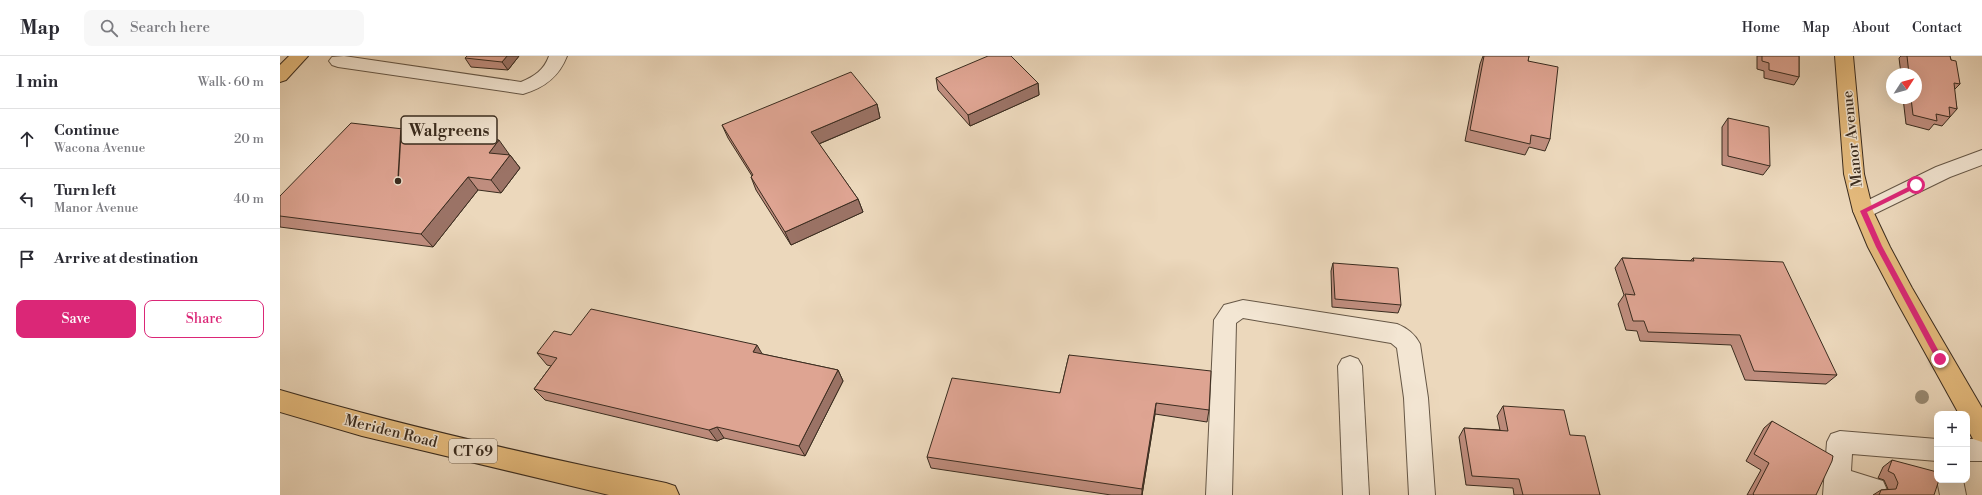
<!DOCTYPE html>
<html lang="en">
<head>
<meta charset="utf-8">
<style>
  body { margin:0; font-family:"Libre Bodoni",serif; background:#f7f7f7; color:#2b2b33 }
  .controls { position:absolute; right:12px; bottom:12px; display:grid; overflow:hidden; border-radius:8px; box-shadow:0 4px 16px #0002 }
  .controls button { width:36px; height:36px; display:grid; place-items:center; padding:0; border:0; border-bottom:1px solid #e1e1e2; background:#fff; color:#2b2b33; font:20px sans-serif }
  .compass { position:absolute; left:1606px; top:12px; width:36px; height:36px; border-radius:50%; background:#fff; box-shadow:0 4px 16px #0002; rotate:54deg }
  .stop { position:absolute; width:12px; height:12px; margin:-9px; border:3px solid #db2777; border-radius:50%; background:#fff }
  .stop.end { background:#db2777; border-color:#fff; box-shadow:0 1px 4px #0008 }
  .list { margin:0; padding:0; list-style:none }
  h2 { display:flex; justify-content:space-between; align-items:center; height:52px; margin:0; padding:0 16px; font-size:17px }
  h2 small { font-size:13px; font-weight:400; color:#7c7c81 }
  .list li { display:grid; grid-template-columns:26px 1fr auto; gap:12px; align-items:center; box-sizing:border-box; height:60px; padding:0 16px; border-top:1px solid #e1e1e2 }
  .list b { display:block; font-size:15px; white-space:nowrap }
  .list p { margin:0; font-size:13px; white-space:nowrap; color:#7c7c81 }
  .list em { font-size:13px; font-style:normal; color:#7c7c81 }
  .actions { display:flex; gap:8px; padding:12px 16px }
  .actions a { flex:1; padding:9px 0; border:1px solid #db2777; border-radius:8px; text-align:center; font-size:14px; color:#db2777 }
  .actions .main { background:#db2777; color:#fff }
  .icon { flex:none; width:22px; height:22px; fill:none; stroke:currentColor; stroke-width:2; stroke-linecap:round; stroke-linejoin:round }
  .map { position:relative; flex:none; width:1702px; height:439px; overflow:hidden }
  header { display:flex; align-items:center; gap:24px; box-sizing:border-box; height:56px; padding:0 20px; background:#fff; border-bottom:1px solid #e1e1e2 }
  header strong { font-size:19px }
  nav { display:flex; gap:22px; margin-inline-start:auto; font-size:14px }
  .search { width:280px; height:36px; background:#f7f7f7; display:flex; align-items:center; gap:10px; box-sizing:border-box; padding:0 14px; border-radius:8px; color:#7c7c81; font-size:15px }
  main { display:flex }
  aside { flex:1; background:#fff }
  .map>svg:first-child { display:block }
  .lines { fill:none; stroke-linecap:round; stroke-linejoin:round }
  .minor-casing { stroke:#665746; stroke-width:2 }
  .major-casing { stroke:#3a2c1f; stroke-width:2 }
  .minor { fill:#f3e6d3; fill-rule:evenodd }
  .major { fill:#e6bc7e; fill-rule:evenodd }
  .tree { fill:#988972 }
  .wall { fill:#bf8d7e; stroke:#3a2c1f }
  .shaded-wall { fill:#9b7366; stroke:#3a2c1f }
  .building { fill:#dea492; stroke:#3a2c1f }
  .route { fill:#db2777 }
  .labels { text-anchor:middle; stroke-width:3; stroke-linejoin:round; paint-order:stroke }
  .shield { fill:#f3e6d3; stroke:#726455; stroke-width:1 }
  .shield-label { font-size:14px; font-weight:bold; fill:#3a2c1f }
  .street-label { font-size:15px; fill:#3a2c1f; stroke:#f3e6d3 }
  .leader { fill:none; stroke:#3a2c1f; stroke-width:1.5 }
  .callout-dot { fill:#3a2c1f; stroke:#f3e6d3; stroke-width:1.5 }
  .callout { fill:#f3e6d3; stroke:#3a2c1f; stroke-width:1.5 }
  .callout-label { font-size:16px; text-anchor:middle; font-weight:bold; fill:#3a2c1f }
</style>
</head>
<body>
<header>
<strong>Map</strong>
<div class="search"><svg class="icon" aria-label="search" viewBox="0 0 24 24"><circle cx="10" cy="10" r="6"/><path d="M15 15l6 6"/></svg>Search here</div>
<nav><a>Home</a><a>Map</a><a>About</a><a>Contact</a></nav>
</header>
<main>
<aside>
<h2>1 min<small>Walk · 60 m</small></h2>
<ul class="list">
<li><svg class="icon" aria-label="ahead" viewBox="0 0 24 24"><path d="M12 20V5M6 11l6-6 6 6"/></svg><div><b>Continue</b><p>Wacona Avenue</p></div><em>20 m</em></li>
<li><svg class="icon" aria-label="left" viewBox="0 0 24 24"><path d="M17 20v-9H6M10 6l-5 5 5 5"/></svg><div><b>Turn left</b><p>Manor Avenue</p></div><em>40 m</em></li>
<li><svg class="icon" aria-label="arrive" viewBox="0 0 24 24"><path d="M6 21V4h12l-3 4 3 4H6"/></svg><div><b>Arrive at destination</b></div></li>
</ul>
<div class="actions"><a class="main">Save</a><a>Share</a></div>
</aside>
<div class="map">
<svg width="1702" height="439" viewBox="0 0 1702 439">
  <rect width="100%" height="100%" fill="#ecd8bc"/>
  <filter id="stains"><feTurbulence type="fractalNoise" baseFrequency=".005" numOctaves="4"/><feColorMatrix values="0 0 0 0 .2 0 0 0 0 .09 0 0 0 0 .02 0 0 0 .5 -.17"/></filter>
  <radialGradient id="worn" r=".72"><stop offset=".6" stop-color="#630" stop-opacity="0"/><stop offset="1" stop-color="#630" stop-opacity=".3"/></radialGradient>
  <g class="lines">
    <g class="minor-casing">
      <g id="minor">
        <path d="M64,0L241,26C255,20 264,14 269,0H287C279,21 264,32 243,38L58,11L52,9L49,5L52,1Z"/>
        <polygon points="1702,94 1702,109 1670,121 1590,160 1583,163 1576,160 1573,155 1576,150 1656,111"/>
        <path d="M963,244L1117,268C1127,272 1135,278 1140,288L1148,342L1155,439H1129L1124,342L1117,292L1111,287L963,262L956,267L952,439H926L934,264L944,249Z"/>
        <polygon points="1070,300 1078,303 1082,310 1089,439 1063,439 1058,310 1062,303"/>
        <polygon points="1560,375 1657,383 1657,405 1572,398 1571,415 1603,425 1607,434 1605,439 1543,439 1547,386 1551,378"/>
        <rect x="1687" y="383" width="15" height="22"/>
        <polygon points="1657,424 1683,424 1686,439 1660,439"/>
      </g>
    </g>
    <g class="major-casing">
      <g id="major">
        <polygon points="9,0 28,0 6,24 0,26 0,9"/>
        <polygon points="1555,0 1573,0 1584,118 1593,155 1610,191 1632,232 1702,352 1702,386 1693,383 1687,372 1687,358 1679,358 1616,244 1588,191 1573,155 1564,118"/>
        <path d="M0,334C127,371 256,400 386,427L395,430L399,439H329L82,380L0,356Z"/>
      </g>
    </g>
    <use href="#minor" class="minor"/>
    <use href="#major" class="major"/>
  </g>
  <circle class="tree" cx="1642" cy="341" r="7"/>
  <g class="wall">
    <polygon points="187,0 239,0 228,14 191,11 185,2"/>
    <polygon points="1203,0 1249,0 1248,5 1270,83 1265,95 1249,91 1245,99 1185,85 1200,8"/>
    <polygon points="1477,0 1519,0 1519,21 1514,29 1484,22 1484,15 1477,13"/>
    <polygon points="1621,0 1670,0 1671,4 1680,28 1674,34 1677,53 1662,70 1654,68 1649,74 1626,68 1623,42 1636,42 1636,18 1621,18 1619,2"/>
    <polygon points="656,22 758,27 759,39 690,70 658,34"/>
    <polygon points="597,48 600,62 539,88 578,143 583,156 511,189 476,134 471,121 472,120 448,82 442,69"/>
    <polygon points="1448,62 1490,110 1483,119 1442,109 1442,71"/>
    <polygon points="229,98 228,99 230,99 240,112 221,137 198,134 153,191 0,171 0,140"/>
    <polygon points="1342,202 1410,205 1413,202 1557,319 1546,328 1465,324 1451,289 1360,285 1357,275 1346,274 1338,248 1344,239 1335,212"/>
    <polygon points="1053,207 1121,249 1118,257 1052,251 1051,215"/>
    <polygon points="291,279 482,298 558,314 563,325 525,400 444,382 437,385 265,344 254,333 271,310 267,309 257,297"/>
    <polygon points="789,299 929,354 927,366 875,358 862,439 831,439 651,412 647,401 780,337"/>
    <polygon points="1223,350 1290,379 1320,439 1234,439 1233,432 1186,429 1179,381 1184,372 1220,374 1217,360"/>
    <polygon points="1492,365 1536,439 1467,439 1481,414 1466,405 1484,372"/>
    <polygon points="1612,404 1654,439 1593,439 1601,434 1608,433 1604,424 1598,422 1603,411"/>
  </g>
  <g class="shaded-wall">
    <polygon points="227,0 239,0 228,14 222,6"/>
    <polygon points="758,27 759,39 690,70 688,59"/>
    <polygon points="597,48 600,62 536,89 531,76"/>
    <polygon points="219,84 229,98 219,110 209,97"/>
    <polygon points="230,99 240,112 221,137 211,124"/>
    <polygon points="188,121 198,134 153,191 141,178"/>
    <polygon points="578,143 583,156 511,189 505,176"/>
    <polygon points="477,289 484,301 473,296"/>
    <polygon points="558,314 563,325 525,400 519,390"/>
    <polygon points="876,347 875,358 862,439 862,433"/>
    <polygon points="437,371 444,382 437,385 429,374"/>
  </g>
  <g class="building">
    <polygon points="187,0 227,0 222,6 185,2"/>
    <polygon points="708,0 731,0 758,27 688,59 656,22"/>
    <polygon points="1204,0 1249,0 1248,5 1278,11 1270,83 1251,79 1250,88 1190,74"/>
    <polygon points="1482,0 1519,0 1519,21 1489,14 1489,7 1482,5"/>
    <polygon points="1627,0 1670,0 1671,4 1676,5 1680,28 1674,27 1677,53 1669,51 1670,61 1656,58 1657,65 1633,59 1631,42 1636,42 1636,18 1629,18"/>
    <polygon points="571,16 597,48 531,76 578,143 505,176 471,121 473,119 442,69"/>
    <polygon points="1448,62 1489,71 1490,110 1448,100"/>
    <polygon points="71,67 219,84 209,97 230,99 211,124 188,121 141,178 0,160 0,140"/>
    <polygon points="1342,202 1414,205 1413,202 1503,206 1557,319 1474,315 1460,279 1368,276 1364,265 1353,265 1345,238 1355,239"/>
    <polygon points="1053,207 1118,212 1121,249 1055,243"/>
    <polygon points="311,253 477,289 473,296 558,314 519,390 437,371 429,374 254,333 277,302 257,297 274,275 291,279"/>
    <polygon points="789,299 931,315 929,354 876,347 862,433 647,401 672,322 780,337"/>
    <polygon points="1223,350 1284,354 1290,379 1305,380 1320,439 1243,439 1239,423 1192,420 1184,372 1228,375"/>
    <polygon points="1492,365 1553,400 1552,405 1536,439 1474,439 1473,438 1489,407 1474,398"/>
    <polygon points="1612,404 1657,416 1657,424 1659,424 1654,439 1599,439 1601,434 1616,433 1618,427 1614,418 1608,415"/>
  </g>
  <polygon class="route" points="1636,127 1638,128 1638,131 1587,156 1602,190 1663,303 1660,306 1657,305 1596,191 1580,155"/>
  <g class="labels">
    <rect class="shield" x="169" y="383" width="48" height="24" rx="3"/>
    <g class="shield-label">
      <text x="193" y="400">CT 69</text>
    </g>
    <g class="street-label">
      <text transform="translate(1572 83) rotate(-96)" y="5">Manor Avenue</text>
      <text transform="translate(111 375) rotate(14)" y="5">Meriden Road</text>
    </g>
  </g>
  <path class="leader" d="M118 125L121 74"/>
  <circle class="callout-dot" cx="118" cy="125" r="4"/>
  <rect class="callout" x="121" y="60" width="96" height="28" rx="4"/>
  <g class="callout-label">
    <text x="169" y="80">Walgreens</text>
  </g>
  <rect width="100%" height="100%" filter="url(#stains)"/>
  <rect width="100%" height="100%" fill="url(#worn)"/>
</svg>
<div class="controls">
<button>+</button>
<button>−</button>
</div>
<svg class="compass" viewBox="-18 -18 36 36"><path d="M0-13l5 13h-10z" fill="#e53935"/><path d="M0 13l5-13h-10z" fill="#7c7c81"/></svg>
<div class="stop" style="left:1636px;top:129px"></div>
<div class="stop end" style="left:1660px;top:303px"></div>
</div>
</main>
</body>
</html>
